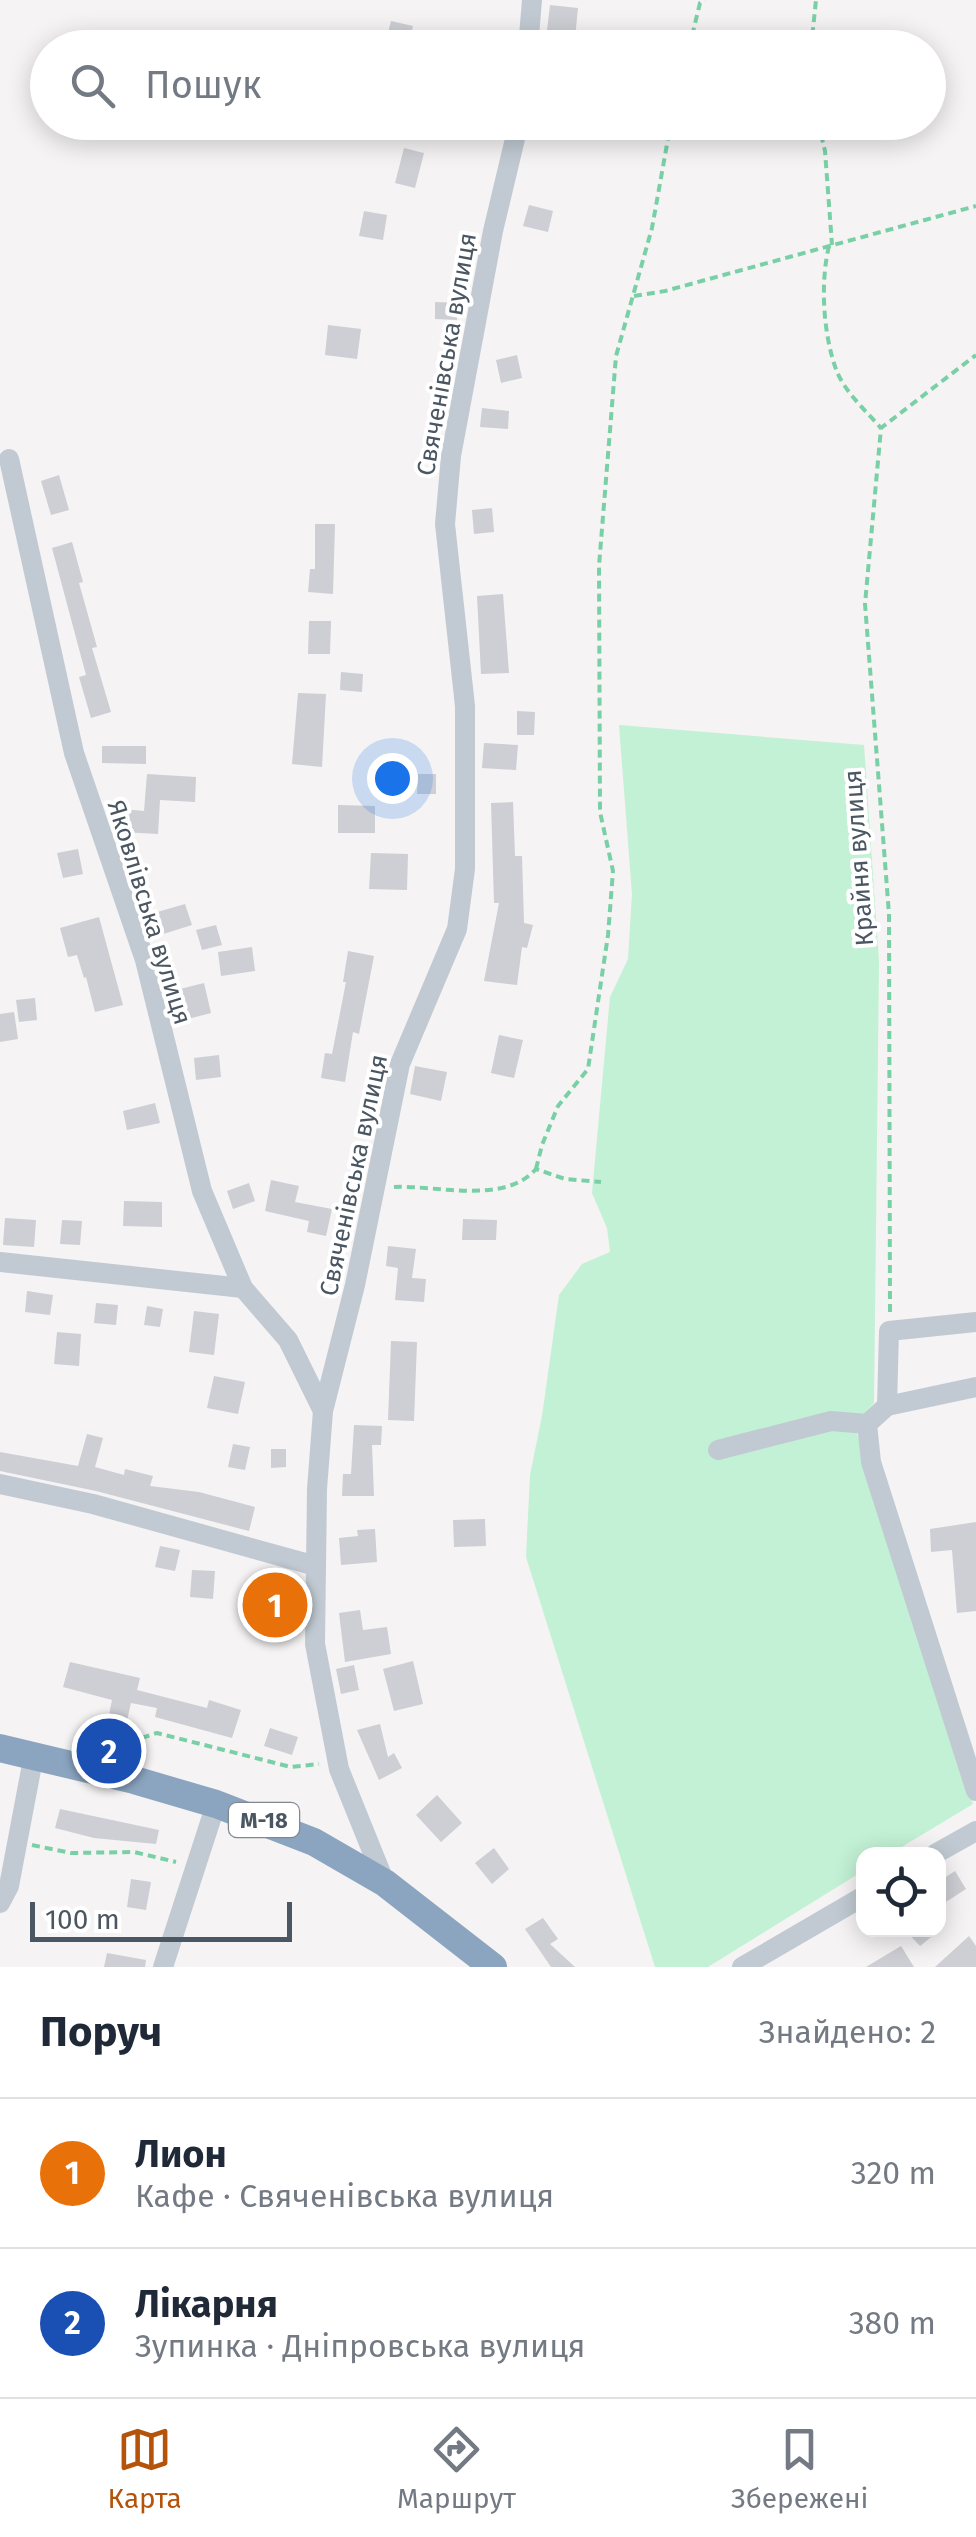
<!DOCTYPE html>
<html lang="uk">
<head>
<meta charset="utf-8">
<style>
  body { margin:0; font-family:"Fira Sans",sans-serif; background:#f2f2f3; color:#1f2937 }
  .controls { position:absolute; right:30px; bottom:30px; display:grid; overflow:hidden; border-radius:20px; box-shadow:0 5px 25px #0003 }
  .controls button { width:90px; height:90px; display:grid; place-items:center; padding:0; border:0; border-bottom:2px solid #e0e1e3; background:#fff; color:#1f2937; font:50px sans-serif }
  .scale { position:absolute; left:30px; bottom:25px; width:262px; box-sizing:border-box; padding-left:10px; border:5px solid #4a5661; border-top:0; font-size:28px; line-height:35px; white-space:nowrap; color:#4a5661; -webkit-text-stroke:8px #fff; paint-order:stroke }
  .you { position:absolute; left:392px; top:778px; width:35px; height:35px; margin:-25px; border:8px solid #fff; border-radius:50%; background:#1a73e8; box-shadow:0 0 0 15px #1a73e833 }
  .badge { display:grid; place-items:center; width:65px; height:65px; border-radius:50%; background:#b45309; color:#fff; font-size:32px; font-weight:700 }
  .pin { position:absolute; translate:-50% -50%; border:5px solid #fff; box-shadow:0 2px 10px #0006 }
  .list { margin:0; padding:0; list-style:none }
  h2 { display:flex; justify-content:space-between; align-items:center; height:130px; margin:0; padding:0 40px; font-size:42px }
  h2 small { font-size:32px; font-weight:400; color:#747a83 }
  .list li { display:grid; grid-template-columns:65px 1fr auto; gap:30px; align-items:center; box-sizing:border-box; height:150px; padding:0 40px; border-top:2px solid #e0e1e3 }
  .list b { display:block; font-size:38px; white-space:nowrap }
  .list p { margin:0; font-size:32px; white-space:nowrap; color:#747a83 }
  .list em { font-size:32px; font-style:normal; color:#747a83 }
  .icon { flex:none; width:55px; height:55px; fill:none; stroke:currentColor; stroke-width:2; stroke-linecap:round; stroke-linejoin:round }
  .map { position:relative; flex:none; width:976px; height:1967px; overflow:hidden }
  .search { position:absolute; background:#fff; box-shadow:0 5px 25px #0003; left:30px; right:30px; top:30px; height:110px; display:flex; align-items:center; gap:25px; box-sizing:border-box; padding:0 35px; border-radius:55px; color:#747a83; font-size:38px }
  .sheet { height:430px; background:#fff }
  nav { display:flex; justify-content:space-around; align-items:center; box-sizing:border-box; height:140px; border-top:2px solid #e0e1e3; background:#fff; font-size:28px; color:#747a83 }
  nav a { display:grid; justify-items:center; gap:5px }
  nav .on { color:#b45309 }
  .map>svg:first-child { display:block }
  .green { fill:#c3f1d5 }
  .building { fill:#cdcfd5 }
  .lines { fill:none; stroke-linecap:round; stroke-linejoin:round }
  .path { stroke:#7ad0a6; stroke-width:4; stroke-dasharray:8 5; stroke-linecap:butt }
  .minor { stroke:#c1cad2; stroke-width:20 }
  .highway { stroke:#8ba5c1; stroke-width:28 }
  .labels { text-anchor:middle; stroke-width:8; stroke-linejoin:round; paint-order:stroke }
  .shield { fill:#fff; stroke:#808990; stroke-width:2.5 }
  .shield-label { font-size:22px; font-weight:bold; fill:#4a5661 }
  .street-label { font-size:25px; fill:#4a5661; stroke:#fff }
</style>
</head>
<body>
<div class="map">
<svg width="976" height="1967" viewBox="0 0 976 1967">
  <rect width="100%" height="100%" fill="#f5f3f3"/>
  <polygon class="green" points="619,725 864,745 879,962 874,1403 854,1424 973,1804 890,1854 864,1854 863,1871 708,1967 655,1967 526,1557 530,1475 542,1416 559,1295 582,1264 610,1252 607,1228 592,1193 610,997 628,959 632,894"/>
  <g class="building">
    <polygon points="550,5 578,8 574,48 545,48"/>
    <polygon points="391,21 413,26 408,48 384,48"/>
    <polygon points="404,148 424,153 415,188 395,183"/>
    <polygon points="529,205 553,211 548,232 523,226"/>
    <polygon points="364,211 387,215 383,240 359,236"/>
    <polygon points="435,302 458,303 457,320 435,319"/>
    <polygon points="328,325 361,329 357,359 325,355"/>
    <polygon points="517,355 522,378 501,383 496,360"/>
    <polygon points="482,408 509,411 508,429 480,427"/>
    <polygon points="59,475 69,510 51,515 41,481"/>
    <polygon points="492,508 494,532 474,534 472,510"/>
    <polygon points="315,524 335,524 333,594 308,592 310,569 315,569"/>
    <polygon points="72,542 83,582 79,583 97,647 92,648 111,712 91,718 79,677 86,675 52,548"/>
    <polygon points="503,594 509,673 481,674 477,596"/>
    <polygon points="309,621 331,621 330,654 308,654"/>
    <polygon points="341,672 363,674 362,692 340,690"/>
    <polygon points="298,693 326,694 322,767 292,764"/>
    <polygon points="517,711 535,712 534,735 517,735"/>
    <polygon points="484,743 518,745 516,770 482,768"/>
    <polygon points="102,746 146,746 146,764 102,763"/>
    <polygon points="147,774 196,777 195,802 160,800 158,834 122,832 123,809 144,811"/>
    <polygon points="418,774 436,774 436,794 417,794"/>
    <polygon points="513,802 515,856 522,856 524,923 533,925 527,948 522,947 517,985 484,981 499,903 494,903 491,803"/>
    <polygon points="338,805 375,806 375,833 338,833"/>
    <polygon points="78,849 83,874 63,878 57,853"/>
    <polygon points="371,853 408,854 407,890 369,889"/>
    <polygon points="185,904 192,925 160,935 154,913"/>
    <polygon points="99,917 123,1005 95,1012 86,977 84,978 77,955 68,957 60,928"/>
    <polygon points="216,925 222,945 202,950 196,930"/>
    <polygon points="252,947 255,971 221,976 218,952"/>
    <polygon points="348,951 374,956 359,1034 353,1032 345,1082 321,1078 325,1053 332,1054 346,982 343,982"/>
    <polygon points="204,983 211,1013 188,1019 180,989"/>
    <polygon points="35,998 37,1020 19,1022 16,1000"/>
    <polygon points="14,1012 18,1039 0,1042 0,1014"/>
    <polygon points="499,1035 523,1040 514,1078 491,1073"/>
    <polygon points="219,1055 221,1077 196,1080 194,1058"/>
    <polygon points="415,1066 447,1072 441,1101 410,1094"/>
    <polygon points="155,1103 160,1123 127,1130 123,1111"/>
    <polygon points="271,1180 299,1186 295,1202 332,1209 326,1236 307,1232 309,1221 265,1211"/>
    <polygon points="249,1183 255,1201 233,1209 227,1191"/>
    <polygon points="124,1201 162,1202 162,1227 123,1226"/>
    <polygon points="5,1218 36,1220 34,1247 3,1245"/>
    <polygon points="463,1219 497,1220 496,1240 462,1240"/>
    <polygon points="62,1220 82,1221 80,1245 60,1244"/>
    <polygon points="388,1246 416,1249 412,1278 426,1279 424,1302 395,1300 398,1268 386,1266"/>
    <polygon points="27,1291 53,1295 50,1315 25,1312"/>
    <polygon points="96,1303 118,1305 116,1325 94,1323"/>
    <polygon points="147,1306 163,1309 160,1327 144,1325"/>
    <polygon points="194,1311 219,1314 214,1355 189,1352"/>
    <polygon points="57,1332 81,1334 79,1366 54,1364"/>
    <polygon points="391,1341 417,1342 414,1421 388,1420"/>
    <polygon points="214,1376 245,1382 238,1414 207,1408"/>
    <polygon points="354,1425 382,1426 381,1445 372,1445 374,1496 342,1496 343,1474 351,1474"/>
    <polygon points="87,1434 103,1438 95,1467 124,1475 125,1469 153,1476 150,1486 199,1492 255,1507 249,1531 96,1491 0,1471 0,1452 78,1466"/>
    <polygon points="233,1444 250,1447 245,1470 228,1467"/>
    <polygon points="271,1449 286,1449 286,1467 271,1468"/>
    <polygon points="485,1519 486,1546 454,1547 453,1520"/>
    <polygon points="976,1522 976,1611 957,1613 952,1550 931,1552 930,1529"/>
    <polygon points="375,1529 377,1562 341,1565 339,1538 358,1536 357,1530"/>
    <polygon points="160,1546 180,1550 175,1571 155,1567"/>
    <polygon points="192,1570 215,1571 213,1599 190,1597"/>
    <polygon points="296,1586 296,1618 264,1618 264,1587"/>
    <polygon points="360,1610 363,1630 387,1627 391,1654 345,1662 339,1613"/>
    <polygon points="413,1661 423,1704 394,1711 383,1669"/>
    <polygon points="70,1662 140,1678 137,1690 207,1708 209,1700 241,1710 232,1738 155,1717 157,1708 131,1703 123,1738 105,1734 112,1700 63,1687"/>
    <polygon points="354,1665 359,1690 341,1694 336,1669"/>
    <polygon points="380,1724 388,1757 394,1753 402,1768 379,1780 357,1730"/>
    <polygon points="270,1728 298,1737 292,1755 264,1746"/>
    <polygon points="437,1795 462,1823 441,1842 416,1815"/>
    <polygon points="60,1809 159,1830 156,1844 94,1838 55,1828"/>
    <polygon points="494,1848 509,1869 492,1884 475,1863"/>
    <polygon points="955,1871 966,1889 938,1907 938,1882"/>
    <polygon points="131,1879 151,1882 146,1910 127,1907"/>
    <polygon points="543,1918 558,1939 550,1944 575,1967 551,1967 525,1929"/>
    <polygon points="905,1930 940,1930 920,1946"/>
    <polygon points="969,1936 976,1946 976,1967 935,1967"/>
    <polygon points="901,1946 914,1967 866,1967"/>
    <polygon points="107,1953 146,1960 145,1967 104,1967"/>
  </g>
  <g class="lines">
    <g class="path">
      <polyline points="689,48 700,3 705,0"/>
      <polyline points="811,48 816,0"/>
      <polyline points="818,122 825,151 832,245"/>
      <path d="M829,246C820,283 823,335 837,372C846,393 866,411 881,428"/>
      <polyline points="634,296 665,291 976,206"/>
      <polyline points="536,1169 542,1145 558,1106 588,1069 608,935 613,871 600,812 599,566 616,356 652,228 671,122"/>
      <path d="M394,1187C438,1185 504,1205 536,1169L565,1179L601,1182"/>
      <polyline points="890,1312 889,914 865,604 881,428 976,355"/>
      <polyline points="117,1746 157,1733 291,1767 319,1764"/>
      <polyline points="32,1845 71,1853 134,1852 176,1862"/>
    </g>
    <g class="minor">
      <polyline points="528,48 532,0"/>
      <polyline points="9,459 74,753 145,960 202,1191 243,1288 288,1340 323,1411"/>
      <polyline points="0,1262 243,1288"/>
      <polyline points="976,1387 887,1406 867,1424 871,1462 976,1791"/>
      <polyline points="887,1406 889,1331 976,1322"/>
      <polyline points="718,1450 831,1421 867,1424"/>
      <polyline points="0,1484 93,1504 316,1566"/>
      <polyline points="935,1854 976,1831"/>
      <polyline points="385,1883 339,1769 315,1644 317,1489 323,1411 355,1285 400,1064 457,929 465,869 465,706 445,524 451,456 493,231 519,122"/>
      <polyline points="0,1903 9,1886 34,1754"/>
      <polyline points="163,1967 216,1804"/>
      <polyline points="742,1967 864,1896"/>
    </g>
    <polyline class="highway" points="0,1748 134,1780 216,1804 314,1842 385,1883 493,1967"/>
  </g>
  <g class="labels">
    <rect class="shield" x="229" y="1803" width="70" height="34" rx="8"/>
    <g class="shield-label">
      <text x="264" y="1828">М-18</text>
    </g>
    <g class="street-label">
      <text transform="translate(446 354) rotate(-80)" y="9">Свяченівська вулиця</text>
      <text transform="translate(858 858) rotate(-94)" y="9">Крайня вулиця</text>
      <text transform="translate(150 912) rotate(73)" y="9">Яковлівська вулиця</text>
      <text transform="translate(353 1175) rotate(-78)" y="9">Свяченівська вулиця</text>
    </g>
  </g>
</svg>
<div class="controls">
<button><svg class="icon" aria-label="locate" viewBox="0 0 24 24"><circle cx="12" cy="12" r="6"/><path d="M12 2v4M12 18v4M2 12h4M18 12h4"/></svg></button>
</div>
<div class="scale">100 m</div>
<div class="you"></div>
<div class="pin badge" style="left:275px;top:1605px;background:#e8710a">1</div>
<div class="pin badge" style="left:109px;top:1751px;background:#1a4fb4">2</div>
<div class="search"><svg class="icon" aria-label="search" viewBox="0 0 24 24"><circle cx="10" cy="10" r="6"/><path d="M15 15l6 6"/></svg>Пошук</div>
</div>
<section class="sheet">
<h2>Поруч<small>Знайдено: 2</small></h2>
<ul class="list">
<li><span class="badge" style="background:#e8710a">1</span><div><b>Лион</b><p>Кафе · Свяченівська вулиця</p></div><em>320 m</em></li>
<li><span class="badge" style="background:#1a4fb4">2</span><div><b>Лікарня</b><p>Зупинка · Дніпровська вулиця</p></div><em>380 m</em></li>
</ul>
</section>
<nav>
<a class="on"><svg class="icon" aria-label="map" viewBox="0 0 24 24"><path d="M3 6l6-2 6 2 6-2v14l-6 2-6-2-6 2zM9 4v14M15 6v14"/></svg>Карта</a>
<a><svg class="icon" aria-label="directions" viewBox="0 0 24 24"><path d="M12 3l9 9-9 9-9-9zM9 14v-3h6M13 9l2 2-2 2"/></svg>Маршрут</a>
<a><svg class="icon" aria-label="saved" viewBox="0 0 24 24"><path d="M7 4h10v16l-5-4-5 4z"/></svg>Збережені</a>
</nav>
</body>
</html>
